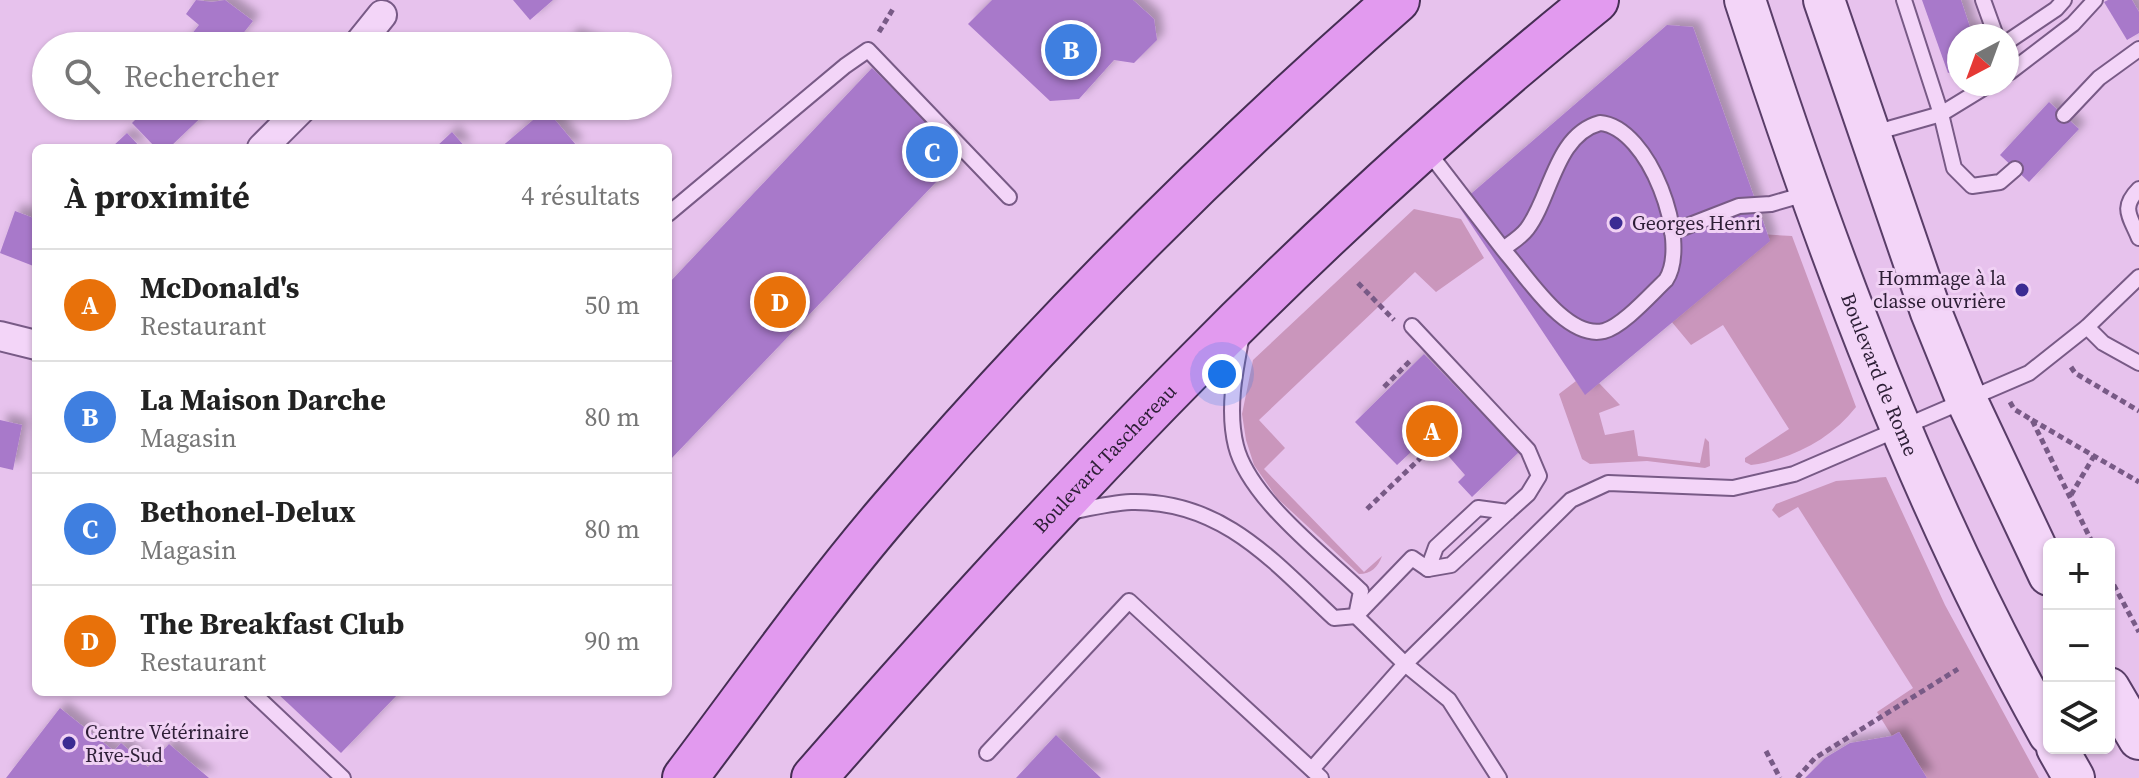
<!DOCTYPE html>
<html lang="fr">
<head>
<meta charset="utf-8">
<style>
  body { margin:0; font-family:"Source Serif 4",serif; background:#f2f2f2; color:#222 }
  .controls { position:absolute; right:24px; bottom:24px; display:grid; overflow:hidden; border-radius:12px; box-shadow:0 2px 6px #0004 }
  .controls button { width:72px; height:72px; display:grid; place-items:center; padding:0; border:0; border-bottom:2px solid #e0e0e0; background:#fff; color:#222; font:40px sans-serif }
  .compass { position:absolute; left:1947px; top:24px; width:72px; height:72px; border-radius:50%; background:#fff; box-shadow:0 2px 6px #0004; rotate:221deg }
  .you { position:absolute; left:1222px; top:374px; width:28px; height:28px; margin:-20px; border:6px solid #fff; border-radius:50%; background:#1a73e8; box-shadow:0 0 0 12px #1a73e833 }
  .badge { display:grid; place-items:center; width:52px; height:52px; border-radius:50%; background:#3b2b93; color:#fff; font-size:26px; font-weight:700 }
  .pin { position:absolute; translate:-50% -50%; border:4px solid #fff; box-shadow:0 2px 8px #0006 }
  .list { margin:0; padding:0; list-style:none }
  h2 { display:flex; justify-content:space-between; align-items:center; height:104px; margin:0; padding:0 32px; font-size:34px }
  h2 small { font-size:26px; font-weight:400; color:#767676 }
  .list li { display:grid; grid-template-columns:52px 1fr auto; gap:24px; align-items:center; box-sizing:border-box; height:112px; padding:0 32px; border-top:2px solid #e0e0e0 }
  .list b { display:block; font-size:30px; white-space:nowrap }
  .list p { margin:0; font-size:26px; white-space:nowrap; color:#767676 }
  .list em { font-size:26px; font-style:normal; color:#767676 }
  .icon { flex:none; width:44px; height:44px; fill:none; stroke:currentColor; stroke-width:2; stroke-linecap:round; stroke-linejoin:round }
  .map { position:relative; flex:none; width:2139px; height:778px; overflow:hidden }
  .search { position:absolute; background:#fff; box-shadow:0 2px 6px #0004; left:32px; top:32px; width:640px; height:88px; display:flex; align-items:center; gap:20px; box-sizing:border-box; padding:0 28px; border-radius:44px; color:#767676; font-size:30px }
  .panel { position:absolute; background:#fff; box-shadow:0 2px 6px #0004; left:32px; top:144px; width:640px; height:552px; border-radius:12px }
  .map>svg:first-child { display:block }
  .green { fill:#ca96bc }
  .building { fill:#a879ca; filter:url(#shadow) }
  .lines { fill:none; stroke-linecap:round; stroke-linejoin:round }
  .lane-casing { stroke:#785a86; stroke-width:18 }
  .street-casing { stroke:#785a86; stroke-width:32 }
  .secondary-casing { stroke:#593d68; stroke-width:44 }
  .primary-casing { stroke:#462e54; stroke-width:48 }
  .path { stroke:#785a86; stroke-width:5; stroke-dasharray:6 4; stroke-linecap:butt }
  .lane { stroke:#f3d5f8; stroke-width:14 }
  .street { stroke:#f3d5f8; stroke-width:28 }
  .secondary { stroke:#f3d5f8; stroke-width:40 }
  .primary { stroke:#e29aef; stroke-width:44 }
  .poi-dot { fill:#3b2b93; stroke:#f0d1f4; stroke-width:3 }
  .labels { text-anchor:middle; stroke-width:6; stroke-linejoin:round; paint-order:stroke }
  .poi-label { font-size:20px; fill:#2d1e36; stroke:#f0d1f4; text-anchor:start }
  .street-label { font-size:20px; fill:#2d1e36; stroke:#f0d1f4 }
</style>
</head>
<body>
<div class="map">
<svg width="2139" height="778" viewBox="0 0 2139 778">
  <defs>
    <filter id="shadow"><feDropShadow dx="7" dy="-7" stdDeviation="4" flood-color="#0004"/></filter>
  </defs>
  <rect width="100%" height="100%" fill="#e7c2ed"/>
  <g class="green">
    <path d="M1414,209L1461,219L1484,258L1436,292L1415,272L1259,420L1285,448L1264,469L1364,572L1382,556C1378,567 1371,574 1359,574L1277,498L1254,465L1246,440L1242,414L1253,360Z"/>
    <path d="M1726,232L1792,236L1856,407C1830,440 1792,459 1751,465L1745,462V458L1789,429L1723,325L1691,345L1666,315Z"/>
    <polygon points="1576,381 1585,394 1599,383 1620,405 1599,413 1605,435 1634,430 1638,456 1700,463 1705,438 1709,442 1710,466 1705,468 1647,461 1590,464 1582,459 1559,394"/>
    <polygon points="1886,477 1945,605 2039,778 1927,778 1899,732 1892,736 1877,712 1913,688 1798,507 1779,518 1772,510 1776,504 1836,481"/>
  </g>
  <g class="building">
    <polygon points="196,0 212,2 225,0 253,21 233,46 182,46 199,25 186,14"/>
    <polygon points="513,0 553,0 530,20"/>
    <polygon points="992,0 1133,0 1154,19 1157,40 1134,63 1114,60 1079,99 1050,101 968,24"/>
    <polygon points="1922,0 1961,0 1973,36 1959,36 1959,70 1948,73"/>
    <polygon points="2108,0 2132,0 2139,12 2139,33 2127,40 2104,2"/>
    <polygon points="1667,25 1693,27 1770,241 1585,395 1458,205"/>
    <polygon points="571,34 601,46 567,46"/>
    <polygon points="872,68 961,156 668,462 668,284"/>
    <polygon points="2049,102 2079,129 2029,182 2000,155"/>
    <polygon points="149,106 213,106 169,148 156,148 132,123"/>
    <polygon points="546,109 576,145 572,148 500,148"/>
    <polygon points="452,132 466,148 435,148"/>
    <polygon points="127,133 141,148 111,148"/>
    <polygon points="15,211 36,219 36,267 0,253"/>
    <polygon points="1424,354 1519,452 1472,497 1458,482 1465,475 1437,443 1431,448 1423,441 1397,465 1355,422"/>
    <polygon points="0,420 22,425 13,470 0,467"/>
    <polygon points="276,692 400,692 341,753"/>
    <polygon points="60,708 114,751 121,743 148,767 169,744 209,778 6,778"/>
    <polygon points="1899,732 1927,778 1805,778 1825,758 1850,743 1892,736"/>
    <polygon points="1056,735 1101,778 1016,778"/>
  </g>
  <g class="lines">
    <g class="lane-casing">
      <g id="lane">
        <polyline points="1904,0 1941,114 1954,168 1972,186 2000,182 2015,169"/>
        <polyline points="1983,0 1996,36"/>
        <polyline points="2007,42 2056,9 2064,0"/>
        <polyline points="2010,72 2073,24 2095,0"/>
        <polyline points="2064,115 2099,78 2139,49"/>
        <polyline points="1874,133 1941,114 1990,84"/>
        <path d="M1426,149L1503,249L1507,254C1528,278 1567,340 1604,331C1623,326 1651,294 1666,280C1691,241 1649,127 1600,123C1555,135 1551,198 1527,229C1521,237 1511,243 1503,249"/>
        <path d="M2139,189C2120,208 2130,216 2139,238"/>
        <polyline points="668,214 845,66 868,50 1009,197"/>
        <polyline points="1672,232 1739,206 1771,204 1809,193"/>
        <polyline points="2087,327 2103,343 2139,363"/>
        <path d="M1242,335C1235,371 1227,410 1236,446C1249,498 1323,554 1361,591L1356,616"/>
        <path d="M1070,512C1090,508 1111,503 1131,502C1222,500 1273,561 1334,618L1356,616L1412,558L1428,569L1436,547L1478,508L1508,512L1528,494L1539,476L1528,450L1412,326"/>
        <polyline points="1428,569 1451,565 1508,512"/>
        <polyline points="1356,616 1405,664 1449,700 1499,778"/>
        <polyline points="252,692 343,778"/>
        <polyline points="987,753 1129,601 1321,778"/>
        <polyline points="1312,769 1405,664 1571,500 1608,483 1733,488 1794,474 2029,373 2087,327 2139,277"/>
      </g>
    </g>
    <g class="street-casing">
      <g id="street">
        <polyline points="357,46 382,15"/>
        <polyline points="262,148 304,106"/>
        <polyline points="0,336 36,345"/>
      </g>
    </g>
    <g class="secondary-casing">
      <g id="secondary">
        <path id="s1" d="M1745,0C1827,253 1919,502 2049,734"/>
        <polyline points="1824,0 1931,312 1967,401 2049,575"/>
        <polyline points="2109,688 2139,739"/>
        <polyline points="2057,748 2074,778"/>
      </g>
    </g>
    <g class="primary-casing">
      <g id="primary">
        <path d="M685,778C753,688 818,595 891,510C1047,328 1217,158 1397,0"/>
        <path id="s2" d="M814,778C1056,501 1309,231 1596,0"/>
      </g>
    </g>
    <g class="path">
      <polyline points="879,32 893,9"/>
      <polyline points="1358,283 1394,320"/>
      <polyline points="2071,367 2075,373 2139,411"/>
      <polyline points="1384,387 1412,359"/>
      <polyline points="2010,402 2014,409 2032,420 2093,544"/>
      <polyline points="2032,420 2139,482"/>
      <polyline points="2071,495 2094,456"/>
      <polyline points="1367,509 1431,448"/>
      <polyline points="2109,576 2139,632"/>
      <polyline points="1766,751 1780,778"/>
      <polyline points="1797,778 1815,758 1958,669"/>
    </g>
    <use href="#lane" class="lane"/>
    <use href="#street" class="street"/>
    <use href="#secondary" class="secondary"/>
    <use href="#primary" class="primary"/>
  </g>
  <g class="poi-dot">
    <circle cx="1616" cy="223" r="8"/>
    <circle cx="2022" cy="290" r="8"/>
    <circle cx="69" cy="743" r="8"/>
  </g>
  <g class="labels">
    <g class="poi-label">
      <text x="1632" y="230">Georges Henri</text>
      <text x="2006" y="285" text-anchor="end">Hommage à la<tspan x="2006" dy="23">classe ouvrière</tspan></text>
      <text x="85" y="739">Centre Vétérinaire<tspan x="85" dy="23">Rive-Sud</tspan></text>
    </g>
    <g class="street-label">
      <text dy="7" stroke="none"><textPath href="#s1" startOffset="398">Boulevard de Rome</textPath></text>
      <text dy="7" stroke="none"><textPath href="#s2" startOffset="432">Boulevard Taschereau</textPath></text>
    </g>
  </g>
</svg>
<div class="controls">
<button>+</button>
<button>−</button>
<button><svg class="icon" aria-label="layers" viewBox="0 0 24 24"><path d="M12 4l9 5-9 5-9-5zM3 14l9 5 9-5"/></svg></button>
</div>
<svg class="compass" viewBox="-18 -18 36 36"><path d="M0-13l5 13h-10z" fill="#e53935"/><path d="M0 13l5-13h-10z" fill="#767676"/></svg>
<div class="you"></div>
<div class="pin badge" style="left:1432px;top:431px;background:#e8710a">A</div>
<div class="pin badge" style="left:1071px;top:50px;background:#3f7fe0">B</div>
<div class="pin badge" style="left:932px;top:152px;background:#3f7fe0">C</div>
<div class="pin badge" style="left:780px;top:302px;background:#e8710a">D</div>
<div class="search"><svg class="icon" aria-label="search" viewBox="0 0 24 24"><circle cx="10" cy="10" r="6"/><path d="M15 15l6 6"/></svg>Rechercher</div>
<section class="panel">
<h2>À proximité<small>4 résultats</small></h2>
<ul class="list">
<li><span class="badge" style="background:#e8710a">A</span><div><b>McDonald's</b><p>Restaurant</p></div><em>50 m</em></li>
<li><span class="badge" style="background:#3f7fe0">B</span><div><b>La Maison Darche</b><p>Magasin</p></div><em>80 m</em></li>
<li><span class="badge" style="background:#3f7fe0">C</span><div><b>Bethonel-Delux</b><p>Magasin</p></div><em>80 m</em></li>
<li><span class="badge" style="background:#e8710a">D</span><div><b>The Breakfast Club</b><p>Restaurant</p></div><em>90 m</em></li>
</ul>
</section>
</div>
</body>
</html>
